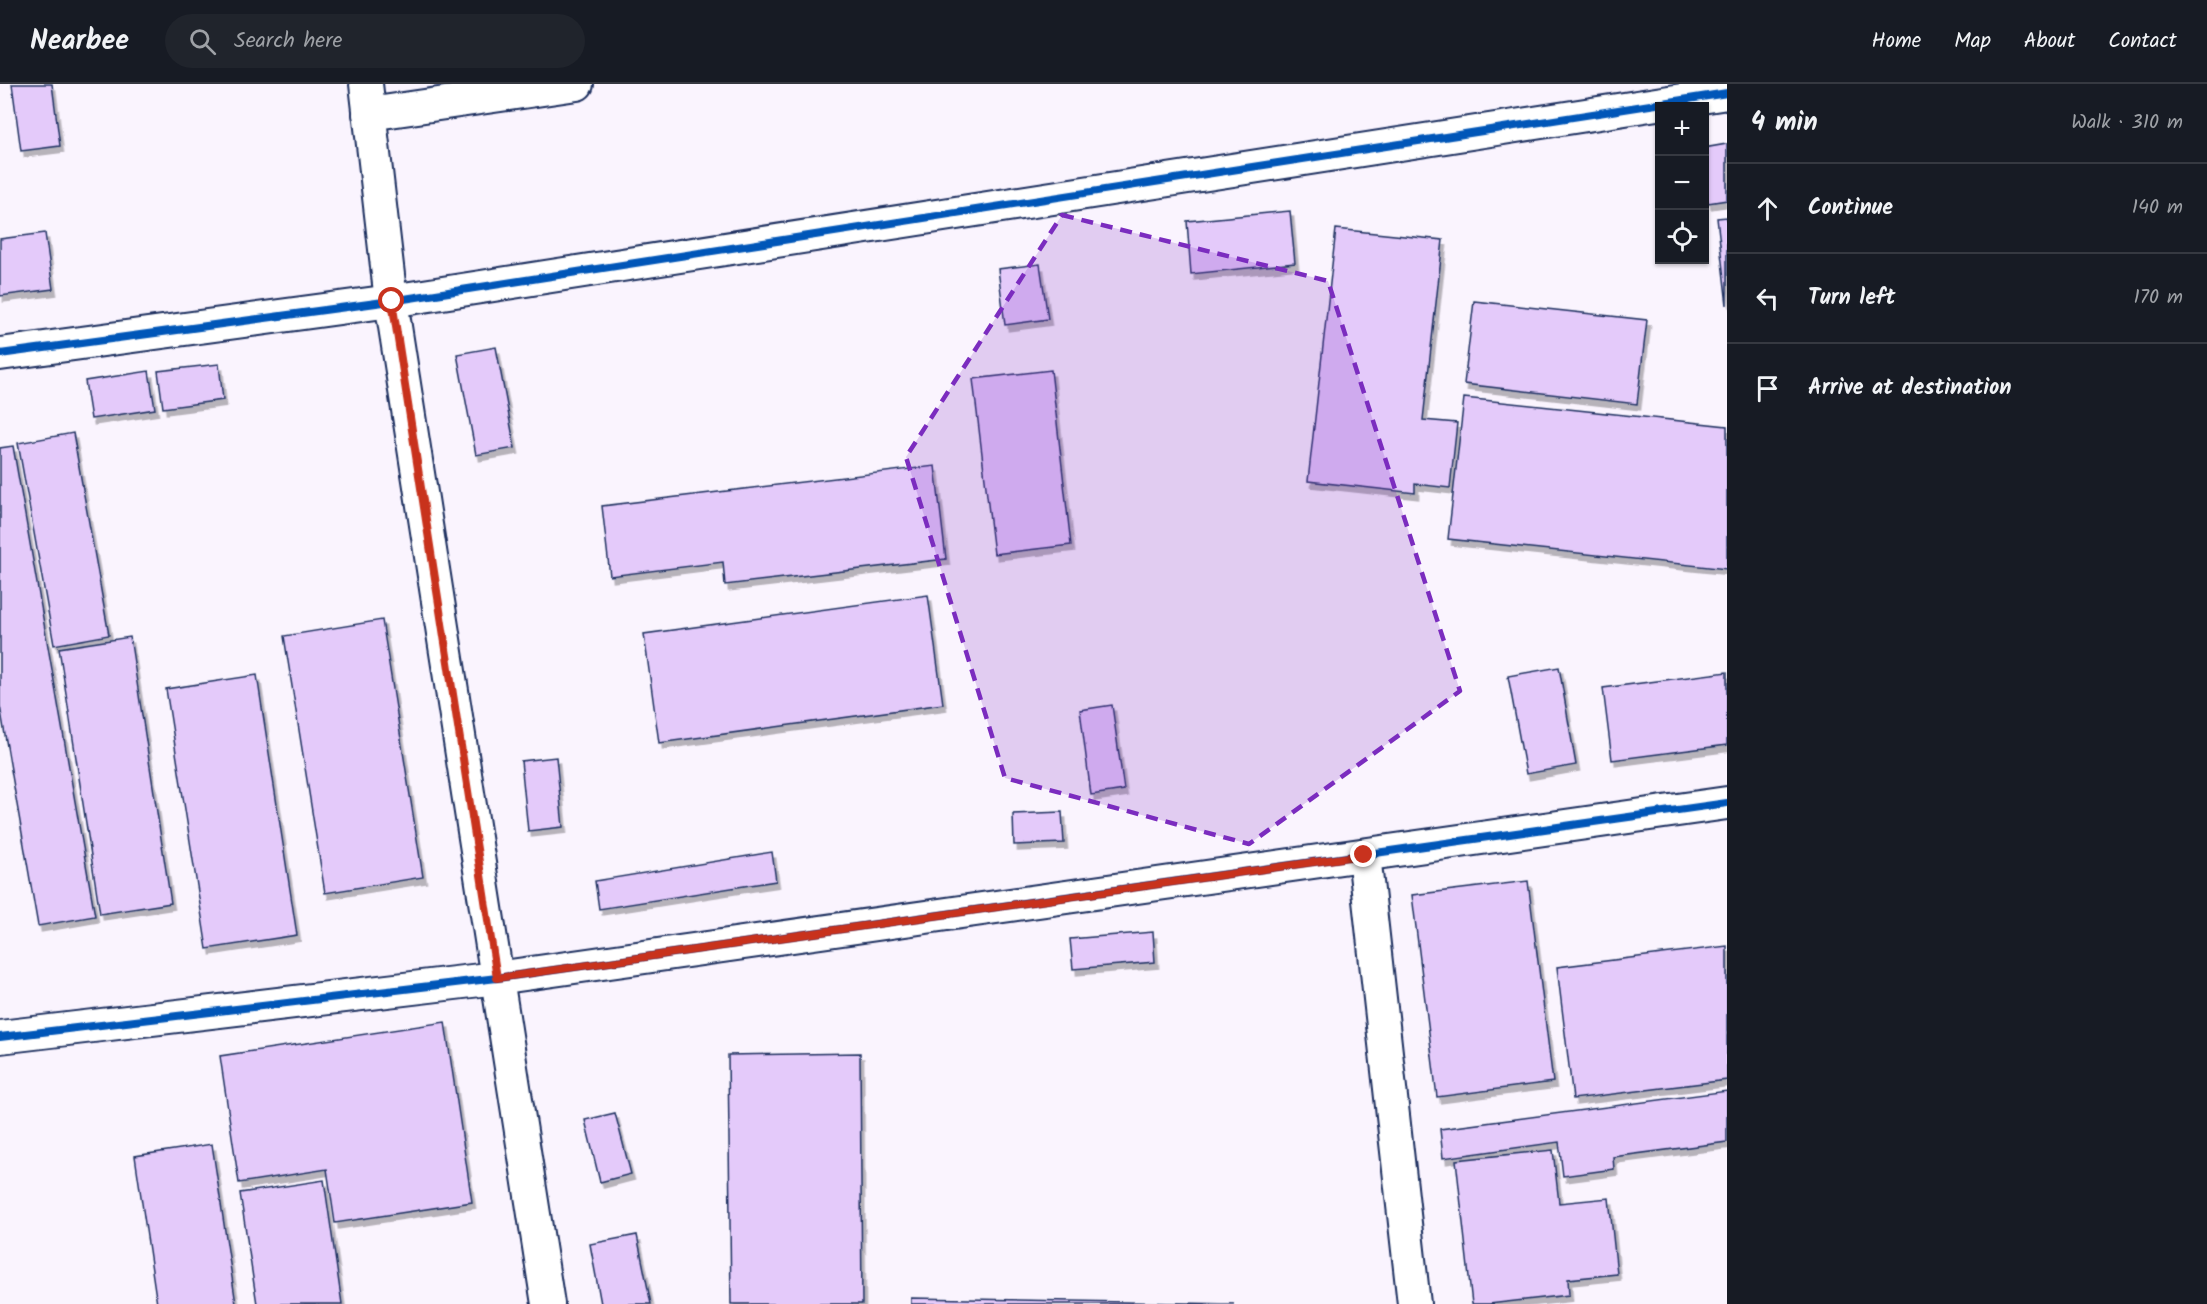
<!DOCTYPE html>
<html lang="en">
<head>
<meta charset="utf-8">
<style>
  body { margin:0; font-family:Kalam,sans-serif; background:#20242c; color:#f1f3f6 }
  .controls { position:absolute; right:18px; top:18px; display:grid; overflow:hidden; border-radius:0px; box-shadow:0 2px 4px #0004 }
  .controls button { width:54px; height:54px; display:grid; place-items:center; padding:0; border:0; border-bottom:2px solid #363941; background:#171b24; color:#f1f3f6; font:30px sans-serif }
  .stop { position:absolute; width:18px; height:18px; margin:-14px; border:4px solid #c8321e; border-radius:50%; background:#fff }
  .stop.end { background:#c8321e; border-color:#fff; box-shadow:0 2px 6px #0008 }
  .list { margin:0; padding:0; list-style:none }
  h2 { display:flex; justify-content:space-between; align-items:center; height:78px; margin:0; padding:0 24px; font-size:26px }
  h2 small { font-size:20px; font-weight:400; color:#9ea1a6 }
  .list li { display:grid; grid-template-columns:39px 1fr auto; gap:18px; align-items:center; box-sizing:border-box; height:90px; padding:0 24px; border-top:2px solid #363941 }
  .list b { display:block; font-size:22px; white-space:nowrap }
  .list em { font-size:20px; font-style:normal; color:#9ea1a6 }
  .icon { flex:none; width:33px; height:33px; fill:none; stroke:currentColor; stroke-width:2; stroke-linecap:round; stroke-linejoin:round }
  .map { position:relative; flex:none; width:1727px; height:1220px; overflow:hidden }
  header { display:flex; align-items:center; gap:36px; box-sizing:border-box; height:84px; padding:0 30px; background:#171b24; border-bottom:2px solid #363941 }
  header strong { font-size:28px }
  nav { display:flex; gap:33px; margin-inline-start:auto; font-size:21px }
  .search { width:420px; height:54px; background:#20242c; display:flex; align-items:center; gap:15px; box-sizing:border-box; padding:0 21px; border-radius:33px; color:#9ea1a6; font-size:22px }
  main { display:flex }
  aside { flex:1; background:#171b24 }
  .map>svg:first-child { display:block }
  .building { fill:#e4cafa; stroke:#1b2f5e; stroke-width:1.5; filter:url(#shadow) }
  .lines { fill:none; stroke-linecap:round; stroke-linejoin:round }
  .street-casing { stroke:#1b2f5e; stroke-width:36 }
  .street { stroke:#fff; stroke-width:32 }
  .cycleway-casing { stroke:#fff; stroke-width:11 }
  .cycleway { stroke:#0057b8; stroke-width:8 }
  .route { stroke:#c8321e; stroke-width:8 }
  .marked { fill:#7b2cbf; fill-opacity:0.2; stroke:#7b2cbf; stroke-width:4.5; stroke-dasharray:12 8; stroke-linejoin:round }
</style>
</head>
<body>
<header>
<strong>Nearbee</strong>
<div class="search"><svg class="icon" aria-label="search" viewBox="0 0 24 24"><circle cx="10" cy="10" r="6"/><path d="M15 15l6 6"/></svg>Search here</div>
<nav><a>Home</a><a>Map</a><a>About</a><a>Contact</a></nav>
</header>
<main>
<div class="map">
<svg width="1727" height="1220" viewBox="0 0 1727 1220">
  <defs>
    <filter id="shadow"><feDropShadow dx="3.5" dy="6" stdDeviation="0" flood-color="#0004"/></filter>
  </defs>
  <rect width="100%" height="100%" fill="#faf4fe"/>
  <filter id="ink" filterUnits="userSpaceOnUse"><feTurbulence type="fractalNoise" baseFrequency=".0167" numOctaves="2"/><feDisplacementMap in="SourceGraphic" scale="12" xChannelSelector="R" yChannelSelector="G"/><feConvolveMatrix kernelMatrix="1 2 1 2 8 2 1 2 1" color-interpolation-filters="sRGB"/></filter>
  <g filter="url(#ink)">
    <g class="building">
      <polygon points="12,0 52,0 60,62 21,67"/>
      <polygon points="1727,60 1727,116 1708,119 1704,97 1704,64"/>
      <polygon points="1290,127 1295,179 1191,190 1187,137"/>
      <polygon points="1727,133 1727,221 1717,134"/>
      <polygon points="1336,145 1443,156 1423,336 1457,339 1450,404 1415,400 1415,409 1308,397"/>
      <polygon points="45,149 53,205 0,212 0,155"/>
      <polygon points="1040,180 1048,235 1005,241 998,185"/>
      <polygon points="1474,217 1647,236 1637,320 1464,300"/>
      <polygon points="496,263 515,364 476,371 457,270"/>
      <polygon points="219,280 223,316 163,324 158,287"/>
      <polygon points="1051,286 1071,461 994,470 973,295"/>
      <polygon points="149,287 155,325 91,335 85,297"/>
      <polygon points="1464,314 1727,342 1727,485 1448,455"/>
      <polygon points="73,349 109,551 54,561 18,359"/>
      <polygon points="13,362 95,832 38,842 0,622 0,364"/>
      <polygon points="935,382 946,475 725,501 723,478 610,492 602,422"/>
      <polygon points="928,511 943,620 659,659 644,550"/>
      <polygon points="382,536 423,793 325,809 284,552"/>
      <polygon points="130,553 171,819 100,830 59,564"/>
      <polygon points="1559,583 1576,681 1526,690 1508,592"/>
      <polygon points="1727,588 1727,661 1612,676 1603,604"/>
      <polygon points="257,591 297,851 207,865 166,605"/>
      <polygon points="1112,621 1124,706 1091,711 1080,626"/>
      <polygon points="556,673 563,743 528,747 521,677"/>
      <polygon points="1062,728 1064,759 1014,761 1013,730"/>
      <polygon points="772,768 776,797 599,825 595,797"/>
      <polygon points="1528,797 1553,998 1437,1013 1412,811"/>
      <polygon points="1153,848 1155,878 1073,885 1070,855"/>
      <polygon points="1727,862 1727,996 1573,1015 1557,883"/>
      <polygon points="445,938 472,1118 335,1139 327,1085 239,1099 220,972"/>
      <polygon points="860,969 862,1220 731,1220 728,971"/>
      <polygon points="1727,1007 1727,1058 1613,1073 1614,1085 1563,1092 1559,1058 1443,1074 1440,1045"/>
      <polygon points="615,1029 631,1090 600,1098 585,1036"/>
      <polygon points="212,1060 236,1220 157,1220 135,1072"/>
      <polygon points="1553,1066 1559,1119 1609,1114 1617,1190 1568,1195 1569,1211 1489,1220 1472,1220 1456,1076"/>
      <polygon points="324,1096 342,1220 257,1220 240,1109"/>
      <polygon points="637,1151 651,1220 601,1220 590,1160"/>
      <polygon points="911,1214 1234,1220 911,1220"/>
    </g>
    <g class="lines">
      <g class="street-casing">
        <g id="street">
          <polyline points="366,0 391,217 548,1220"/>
          <polyline points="369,30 577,0"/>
          <polyline points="0,270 391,217 1727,9"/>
          <polyline points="1364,771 1414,1220"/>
          <polyline points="0,953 497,894 1727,719"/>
        </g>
      </g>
      <use href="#street" class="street"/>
      <g class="cycleway-casing">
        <g id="cycleway">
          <polyline points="0,270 391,217 1727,9"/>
          <polyline points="0,953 497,894 1727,719"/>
        </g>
      </g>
      <use href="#cycleway" class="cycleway"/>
    </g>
  </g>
  <g class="lines" filter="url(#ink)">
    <polyline class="route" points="392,217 497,894 1364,771"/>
  </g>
  <path class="marked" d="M1062,131L1328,197L1460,607L1249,760L1005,694L906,373Z"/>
</svg>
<div class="controls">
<button>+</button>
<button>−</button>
<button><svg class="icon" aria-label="locate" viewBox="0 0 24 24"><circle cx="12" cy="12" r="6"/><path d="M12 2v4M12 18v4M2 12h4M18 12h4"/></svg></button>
</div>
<div class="stop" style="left:392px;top:217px"></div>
<div class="stop end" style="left:1364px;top:771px"></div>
</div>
<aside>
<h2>4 min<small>Walk · 310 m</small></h2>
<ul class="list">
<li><svg class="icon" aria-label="ahead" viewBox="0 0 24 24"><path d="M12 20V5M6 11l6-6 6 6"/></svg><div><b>Continue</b></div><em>140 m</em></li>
<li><svg class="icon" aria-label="left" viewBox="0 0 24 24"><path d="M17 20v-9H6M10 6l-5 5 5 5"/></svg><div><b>Turn left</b></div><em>170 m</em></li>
<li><svg class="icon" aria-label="arrive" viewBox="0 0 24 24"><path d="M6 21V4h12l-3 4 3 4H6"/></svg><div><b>Arrive at destination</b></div></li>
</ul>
</aside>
</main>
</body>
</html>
